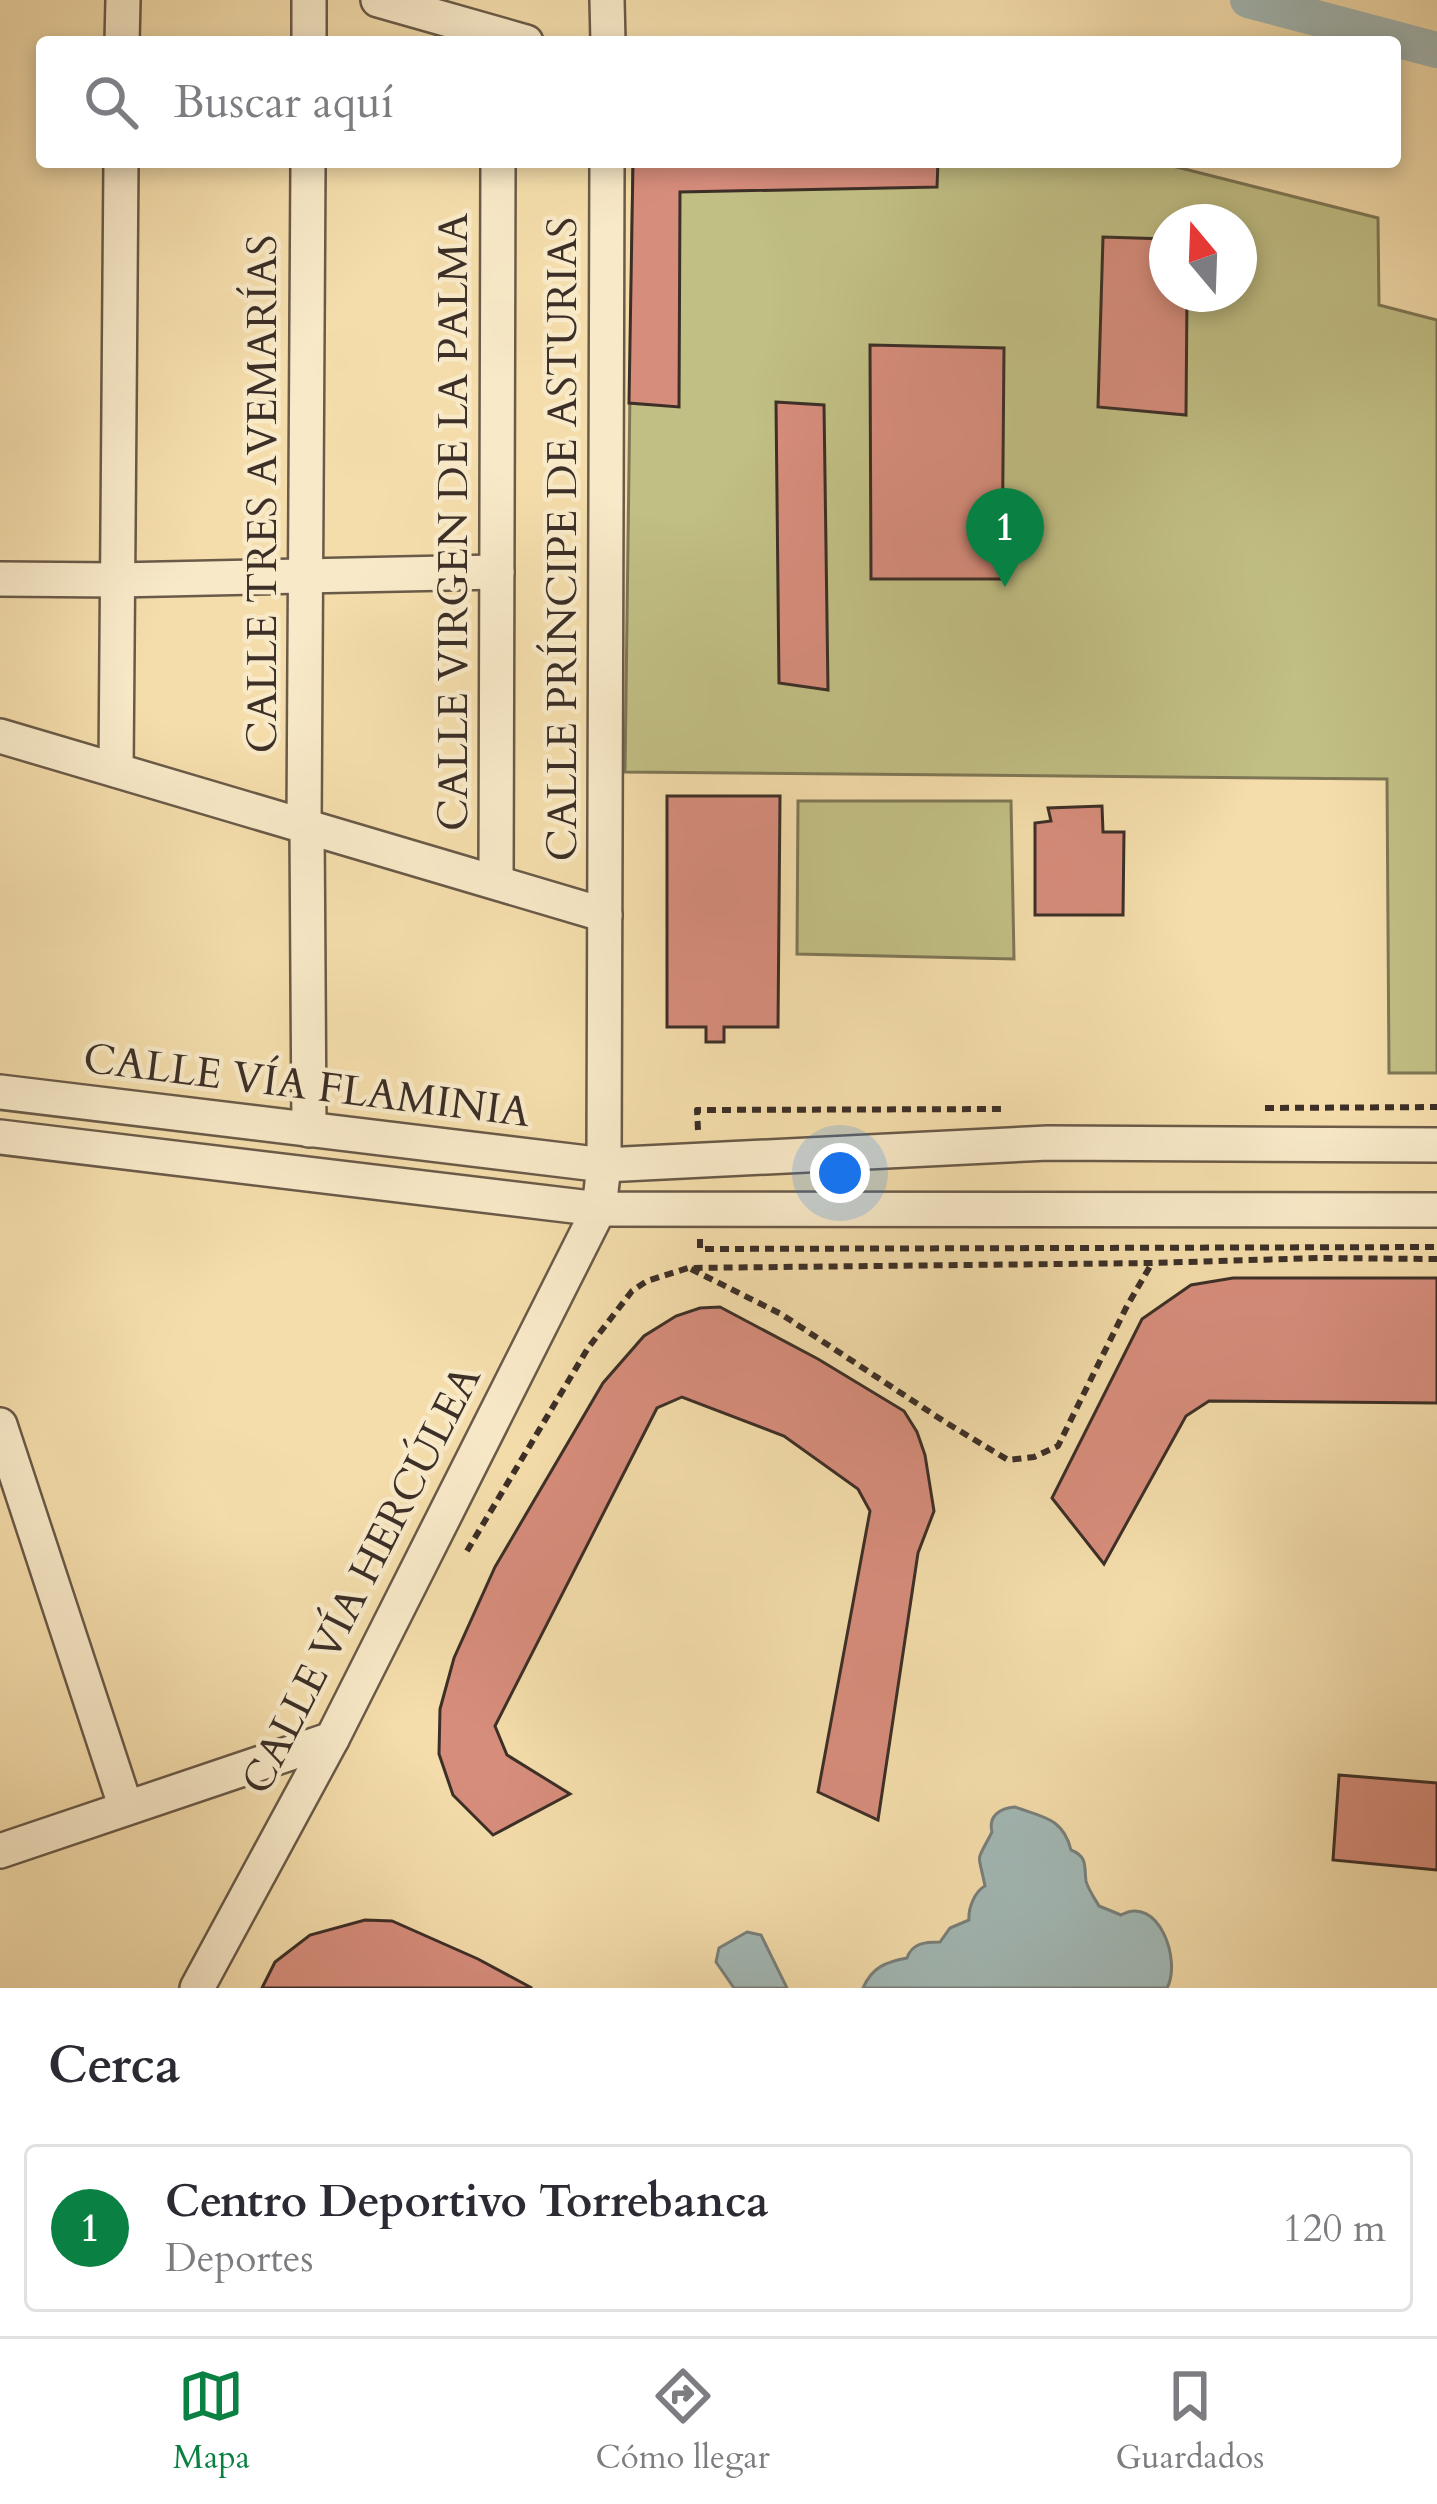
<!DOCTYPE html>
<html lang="es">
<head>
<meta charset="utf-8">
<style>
  body { margin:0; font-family:Cardo,serif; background:#f7f7f7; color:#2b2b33 }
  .compass { position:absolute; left:1149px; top:204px; width:108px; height:108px; border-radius:50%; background:#fff; box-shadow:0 6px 18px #0003; rotate:341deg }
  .you { position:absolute; left:840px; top:1173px; width:42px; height:42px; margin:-30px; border:9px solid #fff; border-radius:50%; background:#1a73e8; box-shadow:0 0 0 18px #1a73e833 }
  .badge { display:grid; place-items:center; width:78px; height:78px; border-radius:50%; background:#0b8043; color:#fff; font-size:39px; font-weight:700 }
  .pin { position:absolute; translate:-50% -99px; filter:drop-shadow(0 3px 6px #0008) }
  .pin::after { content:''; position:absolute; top:63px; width:42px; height:36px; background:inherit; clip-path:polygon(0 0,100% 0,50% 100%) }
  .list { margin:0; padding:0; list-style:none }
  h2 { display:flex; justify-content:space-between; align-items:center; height:156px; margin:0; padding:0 48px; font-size:51px }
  h2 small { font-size:39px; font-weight:400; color:#7c7c81 }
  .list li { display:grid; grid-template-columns:78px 1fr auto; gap:36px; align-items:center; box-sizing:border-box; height:168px; margin:0 24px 24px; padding:0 24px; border:3px solid #e1e1e2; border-radius:12px }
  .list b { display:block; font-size:45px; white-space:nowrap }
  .list p { margin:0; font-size:39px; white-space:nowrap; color:#7c7c81 }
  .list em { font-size:39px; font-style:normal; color:#7c7c81 }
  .icon { flex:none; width:66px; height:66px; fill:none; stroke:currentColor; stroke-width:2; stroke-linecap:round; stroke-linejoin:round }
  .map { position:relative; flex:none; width:1437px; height:1988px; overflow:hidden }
  .search { position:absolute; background:#fff; box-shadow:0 6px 18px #0003; left:36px; right:36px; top:36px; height:132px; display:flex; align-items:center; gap:30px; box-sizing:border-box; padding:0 42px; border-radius:12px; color:#7c7c81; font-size:45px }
  .sheet { height:348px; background:#fff }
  nav { display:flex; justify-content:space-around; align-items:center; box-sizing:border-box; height:168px; border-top:3px solid #e1e1e2; background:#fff; font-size:33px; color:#7c7c81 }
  nav a { display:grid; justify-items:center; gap:6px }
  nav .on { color:#0b8043 }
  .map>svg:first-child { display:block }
  .green { fill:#c1bf84; stroke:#7e7756; stroke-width:3; fill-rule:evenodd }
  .water { fill:#a2b8b5; stroke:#79817c; stroke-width:3 }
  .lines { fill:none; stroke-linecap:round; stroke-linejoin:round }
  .canal { stroke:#a2b8b5; stroke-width:36 }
  .building { fill:#d78d7c; stroke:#3c2f27; stroke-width:3 }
  .street-casing { stroke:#6a5a48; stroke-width:38 }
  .path { stroke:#3c2f27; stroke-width:6; stroke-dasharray:9 6; stroke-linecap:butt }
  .street { stroke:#f8e9c8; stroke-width:33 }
  .labels { text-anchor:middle; stroke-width:9; stroke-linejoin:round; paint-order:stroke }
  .street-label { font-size:42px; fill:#3c2f27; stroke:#f8e9c8 }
</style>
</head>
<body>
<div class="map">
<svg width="1437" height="1988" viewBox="0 0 1437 1988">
  <rect width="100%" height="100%" fill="#f4ddab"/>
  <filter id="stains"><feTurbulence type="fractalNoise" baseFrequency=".00167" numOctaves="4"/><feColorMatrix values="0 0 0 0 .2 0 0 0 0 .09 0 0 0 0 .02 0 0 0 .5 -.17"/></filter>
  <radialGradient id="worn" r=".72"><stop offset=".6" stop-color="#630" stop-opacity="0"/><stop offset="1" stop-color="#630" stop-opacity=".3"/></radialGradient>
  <g class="green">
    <path d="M633,162H1157L1378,218L1379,305L1437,320V1073H1389L1387,779L625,772ZM1167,222H1239V294H1167Z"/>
    <polygon points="798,801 1011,801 1014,959 797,954"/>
  </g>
  <g class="water">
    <path d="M1015,1807C1041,1817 1063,1817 1071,1850C1088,1857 1084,1866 1086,1881C1088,1889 1095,1899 1099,1906L1121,1915C1158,1894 1182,1960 1167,1988H863C872,1967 886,1962 907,1958C912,1943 925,1942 940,1942L950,1928L969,1920C968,1908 975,1891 985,1886C978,1850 975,1865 992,1832C988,1816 1000,1808 1015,1807Z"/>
    <polygon points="747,1932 761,1935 787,1988 734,1988 716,1962 719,1948"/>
  </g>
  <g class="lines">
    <polyline class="canal" points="1248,0 1437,50"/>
  </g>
  <g class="building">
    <polygon points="633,162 938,162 937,187 680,192 679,407 629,403"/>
    <polygon points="1103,237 1167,239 1167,294 1187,294 1186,415 1098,407"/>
    <polygon points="870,345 1004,348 1002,579 871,579"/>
    <polygon points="776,402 824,405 828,690 779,683"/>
    <polygon points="667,796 780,796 778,1027 724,1027 724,1042 706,1042 706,1027 667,1027"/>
    <polygon points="1102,806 1103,832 1124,832 1123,915 1035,915 1035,823 1051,821 1048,808"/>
    <polygon points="1233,1278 1437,1278 1437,1403 1209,1401 1186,1416 1104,1564 1052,1498 1142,1319 1191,1285"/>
    <polygon points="720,1307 818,1359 904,1411 917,1432 925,1455 934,1511 918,1553 878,1820 818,1792 870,1511 858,1489 784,1436 682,1397 657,1408 495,1726 507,1755 570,1794 493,1835 453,1795 439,1754 440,1709 454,1658 495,1567 603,1383 644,1336 676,1316 700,1308"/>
    <polygon points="1339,1775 1437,1783 1437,1870 1333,1860"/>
    <polygon points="365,1920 392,1921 478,1959 532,1988 262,1988 275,1962 310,1935"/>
  </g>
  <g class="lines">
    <g class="street-casing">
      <g id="street">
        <polyline points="378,0 526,42"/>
        <polyline points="607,0 608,42"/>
        <polyline points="122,42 123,0"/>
        <polyline points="309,42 309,0"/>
        <polyline points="0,579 117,580 497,572"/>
        <polyline points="0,736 605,915"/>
        <polyline points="116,770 121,162"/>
        <polyline points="304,826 308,162"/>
        <polyline points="307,826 309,1130"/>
        <polyline points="496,882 498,162"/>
        <polyline points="0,1092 604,1165 1048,1143 1437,1145"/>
        <polyline points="0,1137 599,1209 1437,1210"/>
        <polyline points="0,1425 126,1808"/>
        <polyline points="0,1851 332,1739"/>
        <polyline points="197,1988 332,1739 599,1209 604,1165 607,162"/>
      </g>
    </g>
    <g class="path">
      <polyline points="1265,1108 1437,1107"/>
      <polyline points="698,1130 697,1110 1006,1109"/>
      <polyline points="700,1239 700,1249 1437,1247"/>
      <polyline points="691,1269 781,1314 945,1422 1008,1460 1034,1457 1058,1446 1127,1306 1152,1263"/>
      <polyline points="467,1551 588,1348 632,1291 647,1281 688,1268 1152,1263 1318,1258 1437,1259"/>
    </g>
    <use href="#street" class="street"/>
  </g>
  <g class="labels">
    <g class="street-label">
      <text transform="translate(261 494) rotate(-90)" y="15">CALLE TRES AVEMARÍAS</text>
      <text transform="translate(452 522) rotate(-90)" y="15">CALLE VIRGEN DE LA PALMA</text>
      <text transform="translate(561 539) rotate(-90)" y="15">CALLE PRÍNCIPE DE ASTURIAS</text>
      <text transform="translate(307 1084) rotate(7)" y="15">CALLE VÍA FLAMINIA</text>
      <text transform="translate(360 1579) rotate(-63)" y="15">CALLE VÍA HERCÚLEA</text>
    </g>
  </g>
  <rect width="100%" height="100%" filter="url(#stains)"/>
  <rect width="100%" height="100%" fill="url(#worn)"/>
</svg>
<svg class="compass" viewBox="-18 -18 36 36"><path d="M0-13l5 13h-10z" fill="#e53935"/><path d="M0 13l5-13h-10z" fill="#7c7c81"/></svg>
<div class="you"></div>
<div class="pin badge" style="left:1005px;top:587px">1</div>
<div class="search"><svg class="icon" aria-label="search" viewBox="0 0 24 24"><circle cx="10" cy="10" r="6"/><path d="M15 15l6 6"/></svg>Buscar aquí</div>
</div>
<section class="sheet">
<h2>Cerca<small></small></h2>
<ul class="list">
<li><span class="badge">1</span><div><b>Centro Deportivo Torrebanca</b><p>Deportes</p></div><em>120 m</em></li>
</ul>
</section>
<nav>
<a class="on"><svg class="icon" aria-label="map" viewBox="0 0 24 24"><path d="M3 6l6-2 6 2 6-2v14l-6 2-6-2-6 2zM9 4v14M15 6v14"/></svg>Mapa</a>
<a><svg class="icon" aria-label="directions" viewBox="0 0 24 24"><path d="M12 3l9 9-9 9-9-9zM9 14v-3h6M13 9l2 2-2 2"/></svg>Cómo llegar</a>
<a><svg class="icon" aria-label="saved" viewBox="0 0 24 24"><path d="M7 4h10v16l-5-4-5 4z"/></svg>Guardados</a>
</nav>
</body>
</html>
